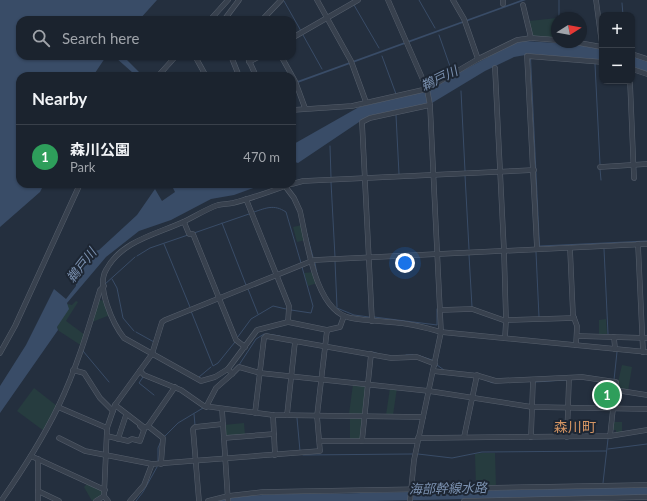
<!DOCTYPE html>
<html lang="en">
<head>
<meta charset="utf-8">
<style>
  body { margin:0; font-family:Lato,"Noto Sans JP",sans-serif; background:#242b36; color:#f1f3f6 }
  .controls { position:absolute; right:12px; top:12px; display:grid; overflow:hidden; border-radius:8px; box-shadow:0 1px 3px #0004 }
  .controls button { width:36px; height:36px; display:grid; place-items:center; padding:0; border:0; border-bottom:1px solid #39404a; background:#1b232e; color:#f1f3f6; font:20px sans-serif }
  .compass { position:absolute; left:551px; top:12px; width:36px; height:36px; border-radius:50%; background:#1b232e; box-shadow:0 1px 3px #0004; rotate:79deg }
  .you { position:absolute; left:405px; top:263px; width:14px; height:14px; margin:-10px; border:3px solid #fff; border-radius:50%; background:#1a73e8; box-shadow:0 0 0 6px #1a73e833 }
  .badge { display:grid; place-items:center; width:26px; height:26px; border-radius:50%; background:#ea580c; color:#fff; font-size:13px; font-weight:700 }
  .pin { position:absolute; translate:-50% -50%; border:2px solid #fff; box-shadow:0 1px 4px #0006 }
  .list { margin:0; padding:0; list-style:none }
  h2 { display:flex; justify-content:space-between; align-items:center; height:52px; margin:0; padding:0 16px; font-size:17px }
  h2 small { font-size:13px; font-weight:400; color:#a0a4aa }
  .list li { display:grid; grid-template-columns:26px 1fr auto; gap:12px; align-items:center; box-sizing:border-box; height:64px; padding:0 16px; border-top:1px solid #39404a }
  .list b { display:block; font-size:15px; white-space:nowrap }
  .list p { margin:0; font-size:13px; white-space:nowrap; color:#a0a4aa }
  .list em { font-size:13px; font-style:normal; color:#a0a4aa }
  .icon { flex:none; width:22px; height:22px; fill:none; stroke:currentColor; stroke-width:2; stroke-linecap:round; stroke-linejoin:round }
  .map { position:relative; flex:none; width:647px; height:501px; overflow:hidden }
  .search { position:absolute; background:#1b232e; box-shadow:0 1px 3px #0004; left:16px; top:16px; width:280px; height:44px; display:flex; align-items:center; gap:10px; box-sizing:border-box; padding:0 14px; border-radius:12px; color:#a0a4aa; font-size:15px }
  .panel { position:absolute; background:#1b232e; box-shadow:0 1px 3px #0004; left:16px; top:72px; width:280px; height:116px; border-radius:12px }
  .map>svg:first-child { display:block }
  .green { fill:#263c3f }
  .water { fill:#394c67 }
  .lines { fill:none; stroke-linecap:round; stroke-linejoin:round }
  .stream { stroke:#394c67; stroke-width:1 }
  .minor-casing { stroke:#565f6c; stroke-width:5.5 }
  .minor { stroke:#38414e; stroke-width:4.5 }
  .labels { text-anchor:middle; stroke-width:4; stroke-linejoin:round; paint-order:stroke }
  .water-label { font-size:13px; font-style:italic; fill:#7c92b1; stroke:#1d2633 }
  .quarter-label { font-size:14px; fill:#d59563; stroke:#1d2633 }
</style>
</head>
<body>
<div class="map">
<svg width="647" height="501" viewBox="0 0 647 501">
  <rect width="100%" height="100%" fill="#242f3e"/>
  <g class="green">
    <polygon points="557,18 557,39 533,37 529,21"/>
    <polygon points="302,225 306,240 297,242 293,227"/>
    <polygon points="314,272 317,283 308,286 304,273"/>
    <polygon points="99,300 106,301 110,315 92,322"/>
    <polygon points="76,301 78,302 66,321 85,335 82,346 59,331 57,327 67,304 72,305"/>
    <polygon points="606,319 607,334 599,334 599,320"/>
    <polygon points="622,365 632,367 628,391 616,389 616,382 618,382"/>
    <polygon points="604,383 612,384 610,406 603,406"/>
    <polygon points="353,384 366,385 362,415 349,414"/>
    <polygon points="34,388 57,406 44,431 17,411"/>
    <polygon points="390,388 397,388 393,415 386,415"/>
    <polygon points="350,417 363,418 360,439 350,439"/>
    <polygon points="613,422 622,422 622,433 616,434 616,430 611,430"/>
    <polygon points="244,423 245,435 226,437 224,425"/>
    <polygon points="482,453 495,453 496,487 476,487 475,454"/>
    <polygon points="87,484 102,491 103,496 92,501 84,487"/>
  </g>
  <g class="water">
    <polygon points="0,0 157,0 139,20 20,20 20,56 123,56 143,76 133,76 133,73 115,57 105,58 93,76 20,76 20,184 44,184 40,192 0,227"/>
    <polygon points="521,0 526,0 292,85 292,83"/>
    <polygon points="525,41 572,44 602,49 602,61 531,54 514,57 485,71 432,103 365,118 298,163 292,161 292,145 359,107 405,96 462,71 514,43"/>
    <polygon points="632,55 647,61 647,73 632,68"/>
    <polygon points="530,58 531,58 540,246 539,246"/>
    <polygon points="171,184 264,184 234,195 211,199 171,220 139,231 106,257 67,303 69,309 57,327 58,330 0,413 0,386 26,345 54,289 66,299 76,286 76,283 71,279 88,253 99,250 137,215 155,189 162,201 175,192"/>
    <path d="M647,487V495L376,501H213C262,491 312,495 361,493C457,491 552,489 647,487Z"/>
  </g>
  <g class="lines">
    <g class="stream">
      <polyline points="419,0 435,28"/>
      <polyline points="559,0 559,18"/>
      <polyline points="284,1 301,31"/>
      <polyline points="622,3 623,15"/>
      <polyline points="354,5 379,48"/>
      <polyline points="303,35 322,69"/>
      <polyline points="439,35 452,72"/>
      <polyline points="382,56 396,94"/>
      <polyline points="595,64 600,164"/>
      <polyline points="461,91 465,171"/>
      <polyline points="396,115 399,174"/>
      <polyline points="330,146 331,177"/>
      <polyline points="600,169 601,180"/>
      <polyline points="465,175 469,249"/>
      <polyline points="331,182 335,257"/>
      <path d="M254,212C266,208 274,204 286,212L301,263"/>
      <polyline points="222,223 246,285"/>
      <polyline points="306,231 313,257"/>
      <polyline points="194,233 249,214"/>
      <polyline points="164,244 190,307"/>
      <polyline points="540,246 647,241"/>
      <polyline points="604,249 608,334"/>
      <polyline points="536,252 539,317"/>
      <polyline points="469,255 472,307"/>
      <polyline points="137,256 150,248 188,235"/>
      <polyline points="335,261 337,307"/>
      <polyline points="315,263 317,274"/>
      <polyline points="112,279 117,288 123,318 134,331"/>
      <polyline points="104,285 135,257"/>
      <polyline points="248,289 258,314"/>
      <polyline points="337,308 354,315 369,317"/>
      <polyline points="291,310 311,313 313,306 302,267"/>
      <polyline points="191,311 213,366 218,363 235,342"/>
      <polyline points="374,317 437,325 437,309"/>
      <polyline points="136,332 154,342"/>
      <polyline points="267,334 280,336"/>
      <polyline points="237,338 251,319 273,306 286,309"/>
      <polyline points="83,351 109,382"/>
      <polyline points="373,352 379,354"/>
      <polyline points="154,354 157,344"/>
      <polyline points="406,355 413,355"/>
      <polyline points="420,356 432,360"/>
      <polyline points="239,365 256,339 264,334"/>
      <polyline points="437,365 444,370"/>
      <polyline points="143,377 139,383 154,395"/>
      <polyline points="199,377 211,367"/>
      <polyline points="485,380 493,383"/>
      <polyline points="614,380 617,352"/>
      <polyline points="535,382 566,380"/>
      <polyline points="194,414 195,425"/>
      <polyline points="297,418 300,451"/>
      <polyline points="164,437 178,423 203,408"/>
      <polyline points="608,449 647,444"/>
      <polyline points="418,454 452,458 482,452 606,451"/>
      <polyline points="303,455 412,454"/>
      <polyline points="158,461 158,448 161,441"/>
      <polyline points="603,483 608,439"/>
      <polyline points="136,501 143,492 157,467"/>
    </g>
    <g class="minor-casing">
      <g id="minor">
        <polyline points="317,0 351,61 366,102"/>
        <polyline points="388,0 427,89 430,105 441,332 414,460 410,501"/>
        <polyline points="453,0 464,19 478,59"/>
        <polyline points="503,0 503,4"/>
        <polyline points="596,0 602,45"/>
        <polyline points="523,5 531,38"/>
        <polyline points="210,20 228,0"/>
        <polyline points="224,20 239,0"/>
        <polyline points="262,20 281,0"/>
        <polyline points="292,38 358,0"/>
        <polyline points="574,42 602,47"/>
        <polyline points="632,54 647,59"/>
        <polyline points="198,56 196,58 206,76"/>
        <polyline points="231,56 239,76"/>
        <polyline points="247,56 256,76"/>
        <polyline points="281,56 295,81 305,108"/>
        <polyline points="249,62 260,56"/>
        <polyline points="495,68 504,251 506,320 505,338"/>
        <polyline points="632,69 647,74"/>
        <polyline points="158,76 176,56"/>
        <polyline points="630,81 634,178"/>
        <polyline points="292,110 352,106 427,89 478,59 517,40 531,38 557,40"/>
        <polyline points="600,167 647,164"/>
        <path d="M291,184C272,191 253,198 233,203C228,204 223,204 218,205C206,209 194,217 183,222C157,234 121,241 106,270C96,287 113,324 124,338L201,381L215,377L228,369L257,330L288,322L327,330L340,327L344,316"/>
        <polyline points="292,184 303,181 534,170"/>
        <path d="M285,186L294,198L300,211C307,241 315,312 351,318C367,321 383,321 399,323C413,324 427,328 441,332L647,352"/>
        <polyline points="246,199 289,306 288,322"/>
        <polyline points="184,222 189,234 193,234 236,340 245,347"/>
        <polyline points="638,244 643,352"/>
        <polyline points="570,248 573,315 577,326 576,345"/>
        <polyline points="537,249 527,56 602,62"/>
        <polyline points="440,310 472,309 506,321"/>
        <polyline points="506,320 574,318"/>
        <polyline points="372,321 362,122 370,118 430,105"/>
        <polyline points="577,336 647,338"/>
        <polyline points="614,337 615,349"/>
        <polyline points="0,353 15,326 80,184"/>
        <polyline points="228,369 232,374 239,367 260,373 429,391 532,407 647,409"/>
        <polyline points="73,370 84,373 100,398 113,411"/>
        <polyline points="140,371 144,375 181,390 204,406 273,415 423,417"/>
        <polyline points="433,371 479,376 496,381 582,377 616,382 610,436"/>
        <polyline points="615,390 647,395"/>
        <polyline points="115,405 145,428 148,426 163,438 161,464"/>
        <polyline points="58,407 107,428"/>
        <polyline points="206,407 216,388 232,374"/>
        <polyline points="222,409 228,501"/>
        <polyline points="255,413 264,338 266,336 391,358 417,357 435,364"/>
        <polyline points="273,415 275,455"/>
        <polyline points="287,415 295,342"/>
        <polyline points="148,426 175,387"/>
        <polyline points="107,436 128,441 132,439 140,441 144,430 140,426"/>
        <polyline points="464,437 477,375"/>
        <polyline points="531,437 533,380"/>
        <polyline points="567,437 569,378"/>
        <polyline points="59,438 85,451 152,464"/>
        <polyline points="224,438 274,434"/>
        <polyline points="418,438 610,436 647,430"/>
        <polyline points="118,439 126,415"/>
        <polyline points="320,441 417,441"/>
        <polyline points="362,441 371,354"/>
        <polyline points="31,456 105,490"/>
        <polyline points="38,491 59,501"/>
        <path d="M1,501C22,471 42,440 58,407C76,370 88,330 100,290L104,286"/>
        <polyline points="38,501 38,459"/>
        <polyline points="96,501 104,496"/>
        <polyline points="108,501 104,496 107,428 115,405 152,354 162,322 165,320 314,260 647,244"/>
        <polyline points="130,501 144,485 152,464 320,451 317,416 327,330"/>
        <polyline points="199,501 193,429 195,427 223,424"/>
        <polyline points="208,501 228,496 263,492 647,485"/>
        <polyline points="464,501 647,497"/>
      </g>
    </g>
    <use href="#minor" class="minor"/>
  </g>
  <g class="labels">
    <g class="water-label">
      <text transform="translate(439 78) rotate(-26)" y="5">鵜戸川</text>
      <text transform="translate(81 265) rotate(-52)" y="5">鵜戸川</text>
      <text transform="translate(448 488) rotate(-1)" y="5">海部幹線水路</text>
    </g>
    <g class="quarter-label">
      <text x="575" y="432">森川町</text>
    </g>
  </g>
</svg>
<div class="controls">
<button>+</button>
<button>−</button>
</div>
<svg class="compass" viewBox="-18 -18 36 36"><path d="M0-13l5 13h-10z" fill="#e53935"/><path d="M0 13l5-13h-10z" fill="#a0a4aa"/></svg>
<div class="you"></div>
<div class="pin badge" style="left:607px;top:395px;background:#2e9e5b">1</div>
<div class="search"><svg class="icon" aria-label="search" viewBox="0 0 24 24"><circle cx="10" cy="10" r="6"/><path d="M15 15l6 6"/></svg>Search here</div>
<section class="panel">
<h2>Nearby<small></small></h2>
<ul class="list">
<li><span class="badge" style="background:#2e9e5b">1</span><div><b>森川公園</b><p>Park</p></div><em>470 m</em></li>
</ul>
</section>
</div>
</body>
</html>
